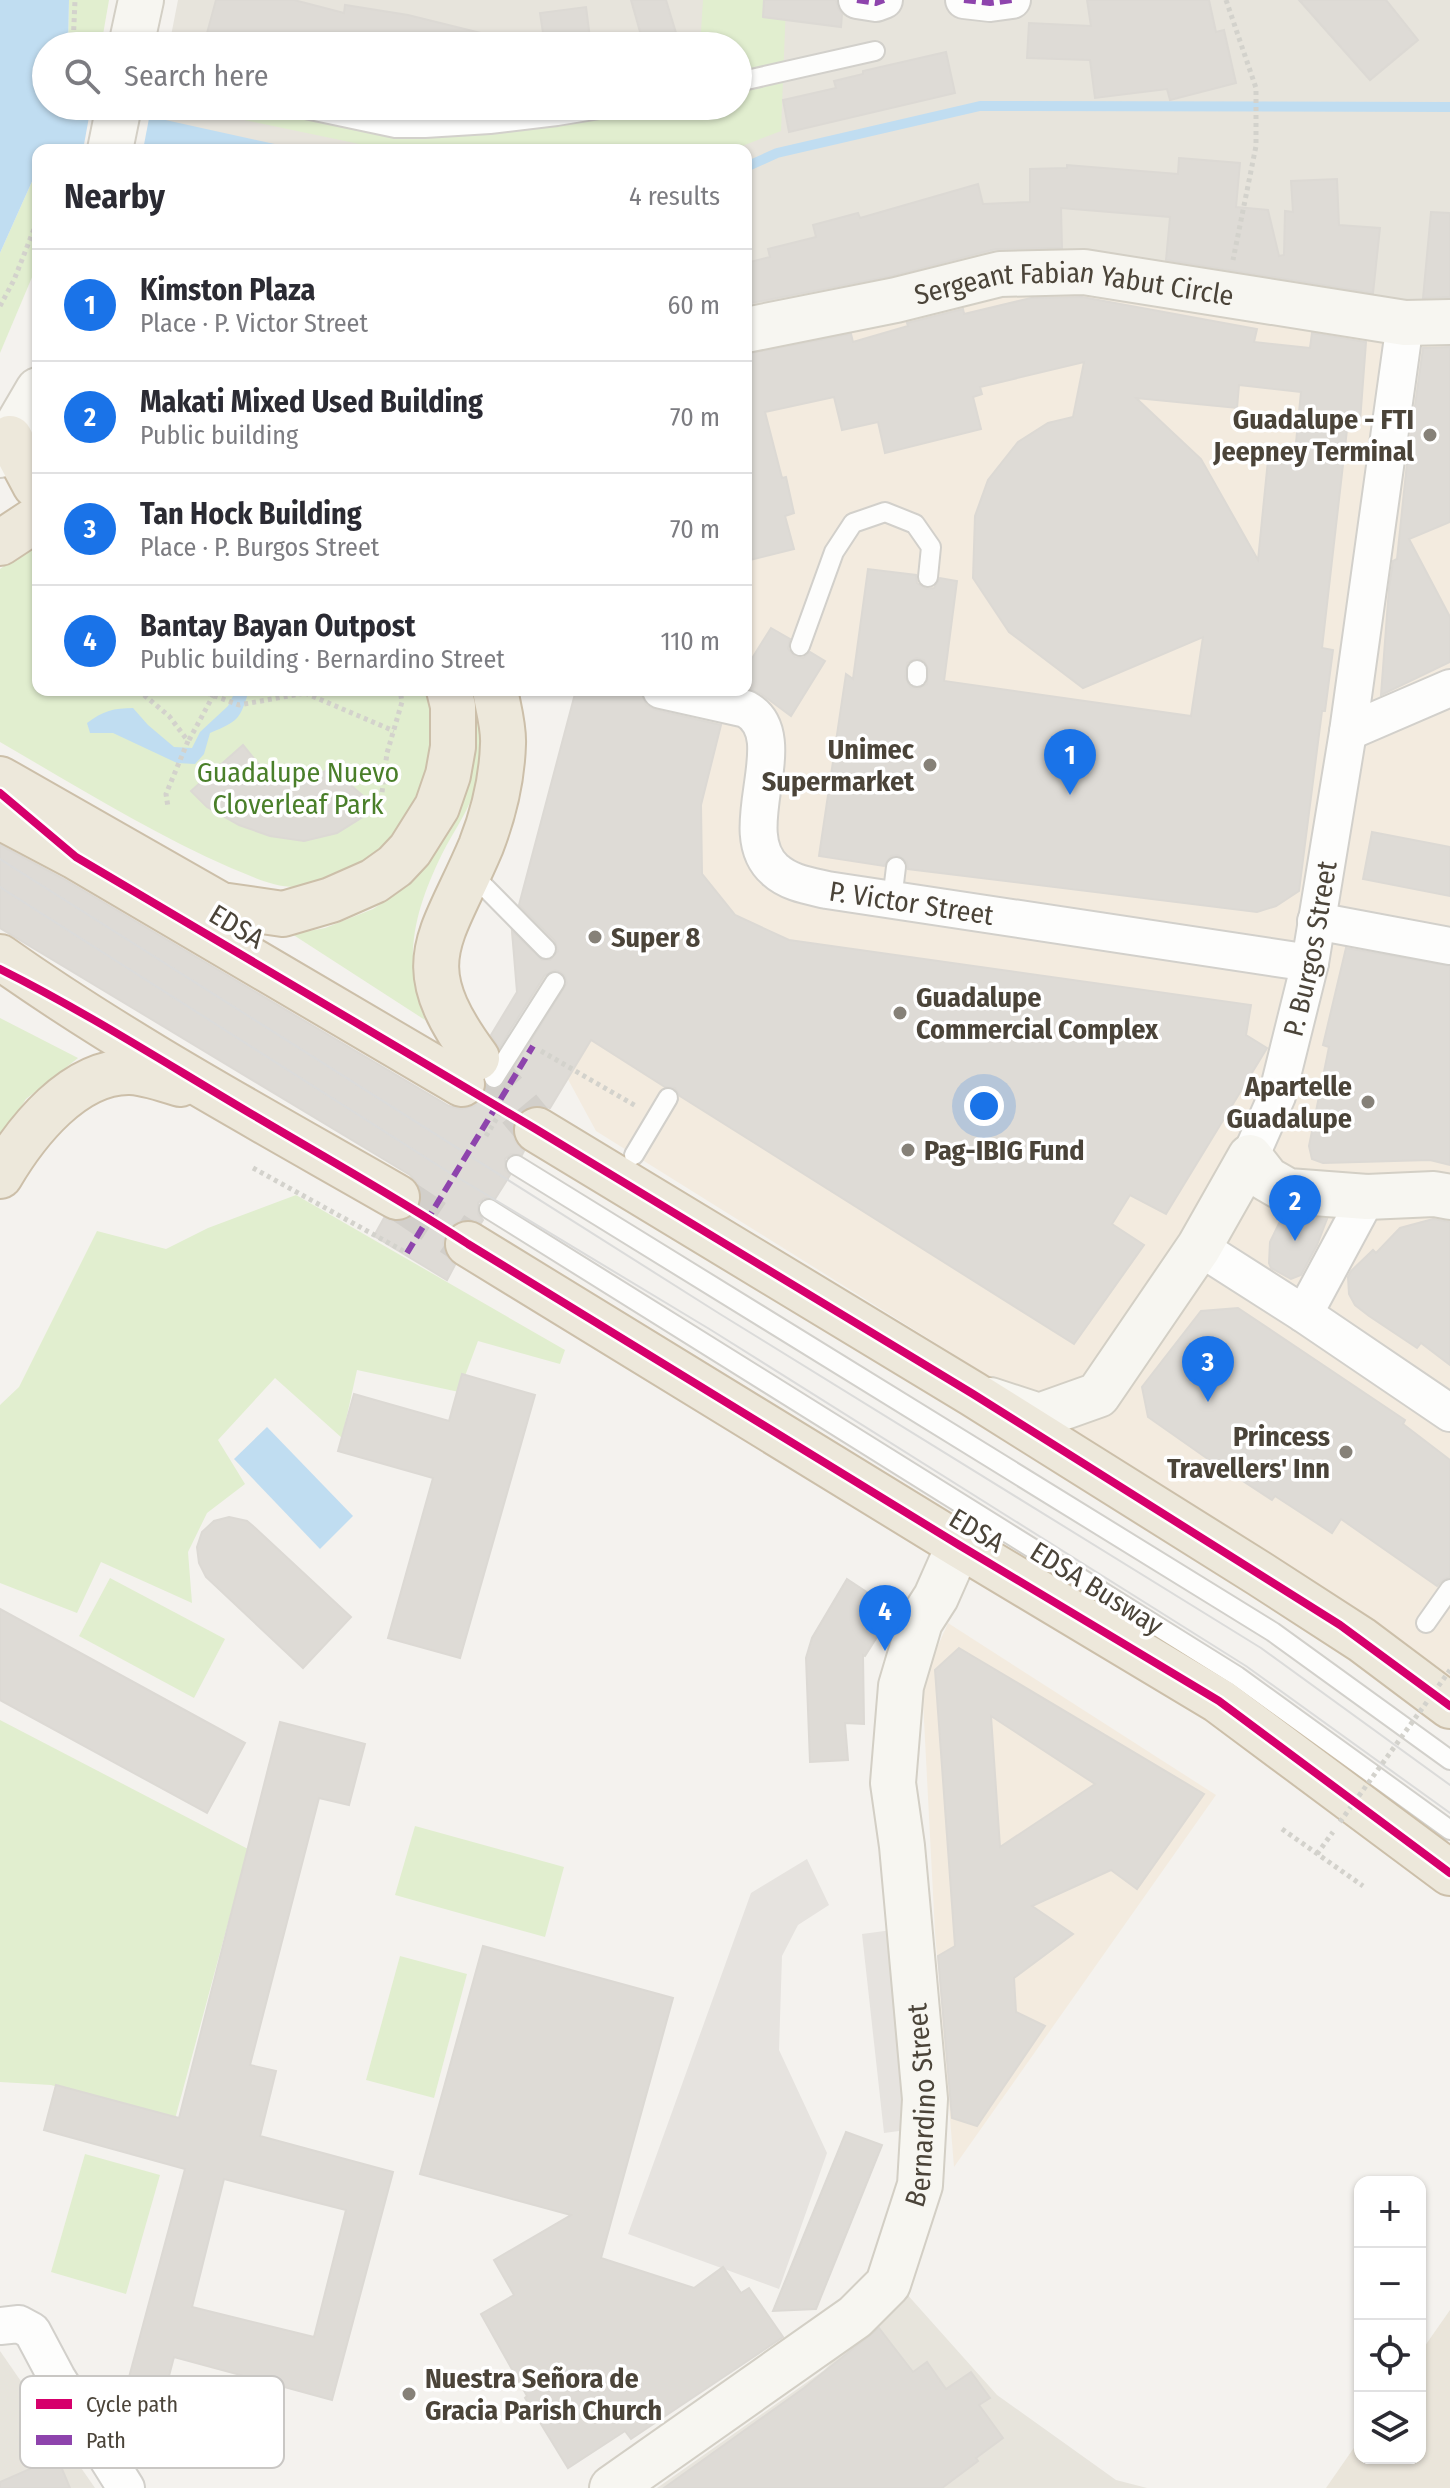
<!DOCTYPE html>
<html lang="en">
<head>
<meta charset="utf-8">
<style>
  body { margin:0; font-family:"Fira Sans Condensed",sans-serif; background:#f7f7f7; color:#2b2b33 }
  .controls { position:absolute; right:24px; bottom:24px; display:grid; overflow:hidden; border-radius:16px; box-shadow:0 2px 6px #0004 }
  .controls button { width:72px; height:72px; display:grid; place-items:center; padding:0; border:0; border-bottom:2px solid #e1e1e2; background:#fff; color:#2b2b33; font:40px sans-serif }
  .you { position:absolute; left:984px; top:1106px; width:28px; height:28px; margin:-20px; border:6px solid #fff; border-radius:50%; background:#1a73e8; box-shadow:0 0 0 12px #1a73e833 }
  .badge { display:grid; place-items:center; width:52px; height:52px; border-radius:50%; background:#1a73e8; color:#fff; font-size:26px; font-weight:700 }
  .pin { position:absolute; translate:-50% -66px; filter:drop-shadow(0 2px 4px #0008) }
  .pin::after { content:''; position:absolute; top:42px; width:28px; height:24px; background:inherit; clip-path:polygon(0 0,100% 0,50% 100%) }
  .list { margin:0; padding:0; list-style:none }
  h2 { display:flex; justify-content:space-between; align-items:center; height:104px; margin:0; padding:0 32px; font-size:34px }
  h2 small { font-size:26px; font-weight:400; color:#7c7c81 }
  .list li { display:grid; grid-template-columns:52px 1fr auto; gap:24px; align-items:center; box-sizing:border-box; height:112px; padding:0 32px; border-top:2px solid #e1e1e2 }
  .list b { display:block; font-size:30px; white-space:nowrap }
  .list p { margin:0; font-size:26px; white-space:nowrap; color:#7c7c81 }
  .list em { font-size:26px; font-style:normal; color:#7c7c81 }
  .icon { flex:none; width:44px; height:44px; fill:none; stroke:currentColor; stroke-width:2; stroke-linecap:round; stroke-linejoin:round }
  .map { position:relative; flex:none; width:1450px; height:2488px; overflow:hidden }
  .search { position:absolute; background:#fff; box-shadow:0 2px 6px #0004; left:32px; top:32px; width:720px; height:88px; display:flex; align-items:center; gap:20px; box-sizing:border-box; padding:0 28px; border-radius:44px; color:#7c7c81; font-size:30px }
  .panel { position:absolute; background:#fff; box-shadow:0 2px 6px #0004; left:32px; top:144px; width:720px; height:552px; border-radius:16px }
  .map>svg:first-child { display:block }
  .residential { fill:#e7e4dc }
  .commercial { fill:#f3ebdf }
  .education { fill:#eae5da }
  .green { fill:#e1eecf }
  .parking { fill:#e6e3df }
  .water { fill:#c0ddf1 }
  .pier { fill:#f4f2ee }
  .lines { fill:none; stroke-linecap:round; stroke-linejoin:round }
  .stream { stroke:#c0ddf1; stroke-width:10 }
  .building { fill:#dedbd6; stroke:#dcd9d4; stroke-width:2; fill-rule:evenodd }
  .highway-tunnel { stroke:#d2cfca; stroke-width:44; stroke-dasharray:44 22; stroke-linecap:butt }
  .lane-casing { stroke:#d2d0cb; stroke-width:22 }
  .street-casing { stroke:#d2d0cb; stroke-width:40 }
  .secondary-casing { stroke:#d3cfc5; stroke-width:48 }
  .highway-casing { stroke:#ccbfa9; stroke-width:48 }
  .path { stroke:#d3d2cc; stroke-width:5; stroke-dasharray:4 4; stroke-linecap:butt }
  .lane { stroke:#fdfdfc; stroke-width:18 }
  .street { stroke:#fdfdfc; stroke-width:36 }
  .secondary { stroke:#f7f6f1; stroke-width:44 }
  .highway { stroke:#ede8db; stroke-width:44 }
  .tram { stroke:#dbdbda; stroke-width:2 }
  .path-bridge { stroke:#d3d2cc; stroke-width:5; stroke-dasharray:4 4; stroke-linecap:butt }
  .quiet { stroke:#8e44ad; stroke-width:6; stroke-dasharray:12 6; stroke-linecap:butt }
  .cycleway-casing { stroke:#fff; stroke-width:13 }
  .cycleway { stroke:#d6006c; stroke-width:8 }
  .poi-dot { fill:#868178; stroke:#fff; stroke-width:3 }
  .labels { text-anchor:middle; stroke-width:7; stroke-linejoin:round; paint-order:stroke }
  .street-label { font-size:28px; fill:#4b4439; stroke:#fff }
  .poi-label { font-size:28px; font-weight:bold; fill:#4b4439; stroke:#fff; text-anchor:end }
  .park-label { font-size:28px; fill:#4a7f2a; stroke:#fff }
  .key { fill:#fff; stroke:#c9c7c4; stroke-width:2 }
  .key-label { font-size:22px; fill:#4b4439 }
</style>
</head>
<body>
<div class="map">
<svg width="1450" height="2488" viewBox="0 0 1450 2488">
  <rect width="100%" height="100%" fill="#f4f2ee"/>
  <g class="residential">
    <polygon points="178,0 1450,0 1450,444 746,451 746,150 150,150 158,106 738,106 738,46 169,46"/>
    <polygon points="905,2292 997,2395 1116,2480 1147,2488 657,2488 823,2371"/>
    <polygon points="0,2351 95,2488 0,2488"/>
  </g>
  <g class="commercial">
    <polygon points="1050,282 1450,333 1450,1685 1410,1649 1163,1485 596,1131 517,985 511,933 577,690 746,690 746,344"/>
    <polygon points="948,1623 1216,1795 954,2167 935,1932 922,1682"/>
  </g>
  <polygon class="education" points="1450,2310 1450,2488 1326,2488 1360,2439 1360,2458 1420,2458 1420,2353"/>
  <g class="green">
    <polygon points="69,0 109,0 101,46 68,46"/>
    <polygon points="703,0 764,0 786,4 781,131 732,150 388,150 177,106 349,106 384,115 389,106 738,106 738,46 700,46"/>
    <polygon points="38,168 38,263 0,353 0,253"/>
    <path d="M38,543V690H427C439,735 426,786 401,824C378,858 336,888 295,887C273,887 251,876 231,868C151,833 76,786 0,742V569L25,550Z"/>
    <path d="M467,690H479C482,721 485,752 477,782C471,808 454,830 442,854C414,912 402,958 425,1020L292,934L325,928L373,909L398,893L421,870Z"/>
    <polygon points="0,1018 78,1058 26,1099 0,1141"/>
    <polygon points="296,1195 565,1350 560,1364 478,1341 459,1392 357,1370 342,1438 275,1378 218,1440 245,1484 207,1513 188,1552 192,1603 101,1562 77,1613 0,1583 0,1405 19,1387 97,1231 166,1249 208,1228"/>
    <polygon points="110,1578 225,1639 194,1698 79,1636"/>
    <polygon points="0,1720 248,1849 175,2119 51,2085 0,2082"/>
    <polygon points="415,1826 564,1867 545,1937 395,1895"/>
    <polygon points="400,1956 467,1974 434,2098 366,2080"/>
    <polygon points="85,2154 160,2175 126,2294 51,2272"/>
  </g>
  <g class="parking">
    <polygon points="807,1859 829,1905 798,1925 782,1956 779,2050 827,2153 779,2289 628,2234 751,1893"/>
    <polygon points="892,1930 914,2129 884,2133 862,1934"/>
  </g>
  <g class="water">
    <polygon points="0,0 69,0 68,46 46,46 46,106 102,106 302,150 38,150 38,168 0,253"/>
    <path d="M236,690H249C240,719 239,721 210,733L204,754L195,764L177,763L113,733H90L87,723C103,711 114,708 133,708L148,725L174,747L192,748L200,732L228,706Z"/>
    <polygon points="267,1427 353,1516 320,1549 234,1459"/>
  </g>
  <polygon class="pier" points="91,106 108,106 150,113 143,150 83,150"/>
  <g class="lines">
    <polyline class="stream" points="746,167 777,153 980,106 1450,107"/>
  </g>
  <g class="building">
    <polygon points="216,0 294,0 344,13 345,5 408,15 493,36 491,46 370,46 335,40 334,46 208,46 210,38 206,37"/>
    <polygon points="631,0 666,0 680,46 644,46"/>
    <polygon points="764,0 836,0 838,8 842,14 841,27 763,17"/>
    <polygon points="1087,0 1209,0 1216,32 1224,30 1236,83 1170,100 1167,89 1095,98 1090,60 1027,58 1029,23 1091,26"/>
    <polygon points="1299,0 1386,0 1418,40 1370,80"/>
    <polygon points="586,7 591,46 545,46 540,13"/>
    <polygon points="946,52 955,93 789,132 783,100 836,88 834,81 863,74 863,71"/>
    <polygon points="1179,158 1240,163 1236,207 1268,210 1279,256 1284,255 1285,211 1293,212 1291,181 1337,179 1339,225 1380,228 1373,293 1166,260 1170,217 1061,208 1062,248 996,249 891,276 746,304 746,263 770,257 768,249 816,237 813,225 858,213 860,218 978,184 983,204 1030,202 1030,169 1067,168 1067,165 1178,174"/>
    <polygon points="1431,212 1450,213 1450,297 1423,298"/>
    <path d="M1082,297L1257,329L1254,342L1310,348L1312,333L1366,342L1360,422L1348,421L1322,648L1333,650L1325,711H1322L1299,891L1276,906L1257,912L908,869L907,862L898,855L891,856L884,866L819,856L846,674L853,679L868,569L916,575L917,583L926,589L934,588L940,578L957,581L944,681L1191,716L1203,637L1083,688L1009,632L973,578L975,516L988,480L1018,442L1048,423L1073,417L1084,362L980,387L982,394L973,397L981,429L885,453L878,422L842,430L834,397L765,412L782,478L786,477L794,513L785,516L794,549L746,561V354L851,334L853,342L908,326L907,323L963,309L964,314L1031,298ZM1239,385L1301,392L1294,463L1268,460L1258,560L1201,459L1136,398L1237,408ZM916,658L924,660L929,670L927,684L918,689L910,687L905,677L907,663Z"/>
    <polygon points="1450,347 1450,522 1409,539 1450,617 1450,662 1381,695 1389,588 1393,561 1397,559 1407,463 1423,348"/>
    <polygon points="771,628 790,639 788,649 795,657 803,658 810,652 825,661 791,716 760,693 746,687 746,668"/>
    <polygon points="576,690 631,690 641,692 646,705 656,710 721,725 701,805 702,874 735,915 789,940 1251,1005 1246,1035 1267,1048 1166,1214 1130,1195 1112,1224 1144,1245 1074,1344 680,1096 675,1088 665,1087 591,1040 550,1108 538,1105 526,1108 515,1118 512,1129 515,1141 524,1151 522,1155 511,1154 505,1159 505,1170 510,1175 495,1199 484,1198 478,1203 478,1214 483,1220 481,1223 469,1219 457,1222 446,1232 443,1243 446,1255 455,1265 447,1280 374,1236 384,1218 398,1222 410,1218 418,1210 422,1196 418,1184 410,1175 0,928 0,845 64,879 449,1106 461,1109 474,1106 483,1097 486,1087 494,1090 504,1084 567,983 565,976 561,972 555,970 545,975 499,1048 491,1035 517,992 512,931 542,960 550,960 558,951 555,941 519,905"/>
    <polygon points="243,745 260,766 278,774 308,777 332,769 377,808 337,833 304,841 270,836 239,825 207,807 191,791"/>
    <polygon points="1372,832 1450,847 1450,896 1363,879"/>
    <polygon points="1346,948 1450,966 1450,1165 1430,1160 1323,1163 1312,1159 1309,1146 1329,1047 1323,1045"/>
    <polygon points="1283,1215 1327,1219 1317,1245 1301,1275 1291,1279 1271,1268 1269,1263 1270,1242"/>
    <polygon points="1433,1219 1450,1222 1450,1365 1421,1343 1417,1348 1369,1316 1355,1305 1349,1294 1348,1277 1351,1271 1373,1250 1376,1253 1400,1228"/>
    <polygon points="1238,1308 1405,1420 1403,1424 1450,1460 1450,1577 1444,1579 1437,1586 1341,1519 1332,1533 1275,1496 1272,1500 1226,1470 1225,1471 1148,1417 1142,1387 1201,1311"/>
    <polygon points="462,1374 535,1395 460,1658 388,1638 433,1478 338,1451 354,1394 449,1421"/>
    <polygon points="229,1517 247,1521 253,1526 351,1617 303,1668 206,1577 199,1563 197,1547 202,1532 214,1521"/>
    <polygon points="847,1579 894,1610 865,1656 863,1655 864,1724 845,1723 848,1760 810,1762 806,1658 812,1638"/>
    <polygon points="0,1609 245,1743 207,1813 0,1700"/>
    <path d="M959,1648L1204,1794L1137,1889L1111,1870L1032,1906L1073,1934L1014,1978L1016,2012L1045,2026L977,2126L952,2118L938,1956L955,1946L935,1670ZM991,1716L1095,1784L1000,1847Z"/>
    <path d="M280,1722L365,1744L349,1805L319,1798L250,2065L276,2071L260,2136L393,2172L332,2400L174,2357L165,2391L128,2381L185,2169L44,2130L56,2085L179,2118ZM224,2179L346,2210L314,2337L192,2307Z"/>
    <polygon points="483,1946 673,1998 601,2258 694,2288 723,2267 741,2293 749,2288 783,2337 631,2439 625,2431 568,2468 525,2398 527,2396 481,2314 514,2295 494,2260 571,2215 420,2174"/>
    <polygon points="846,2132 882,2145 816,2309 773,2311"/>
    <polygon points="879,2328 913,2372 927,2362 946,2389 971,2372 990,2398 979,2405 1003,2438 976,2458 978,2461 942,2488 664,2488 804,2388"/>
    <polygon points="57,2457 70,2488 0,2488 0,2482"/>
  </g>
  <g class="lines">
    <g class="highway-tunnel">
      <polyline points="477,1058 537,1130"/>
      <polyline points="397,1197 468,1244"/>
    </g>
    <g class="lane-casing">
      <g id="lane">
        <polyline points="738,82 875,51"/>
        <polyline points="291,106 395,128 425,128 490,124 557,116 618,106"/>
        <polyline points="800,646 834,552 853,523 885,512 915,524 931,547 928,577"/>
        <polyline points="917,677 917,670"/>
        <polyline points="469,871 546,949"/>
        <polyline points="892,900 896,867"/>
        <polyline points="494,1078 555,982"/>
        <polyline points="634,1155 668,1098"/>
        <polyline points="516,1165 1273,1632 1450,1760"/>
        <polyline points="489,1209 1237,1676 1450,1830"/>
        <polyline points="1426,1623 1450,1589"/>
      </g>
    </g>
    <g class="street-casing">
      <g id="street">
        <polyline points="857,0 876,3 884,0"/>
        <polyline points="964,0 990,3 1012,0"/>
        <path id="s1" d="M661,690L746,709C797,737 730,831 775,870C789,883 810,886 827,890L1310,963"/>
        <polyline points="1348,732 1450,688"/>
        <polyline points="1316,921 1450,946"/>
        <path id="s2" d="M1250,1157L1277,1096L1310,963L1348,732L1405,323"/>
        <polyline points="1199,1247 1304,1314 1450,1413"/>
        <polyline points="1304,1314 1367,1197"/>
        <polyline points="0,2326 19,2324 32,2331 57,2378 126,2488"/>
      </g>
    </g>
    <g class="secondary-casing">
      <g id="secondary">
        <polyline points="131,46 141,0"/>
        <polyline points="110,150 119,106"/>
        <path id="s3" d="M746,330L896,300L1000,274L1084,272L1405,323L1450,322"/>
        <polyline points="0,455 38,390"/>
        <polyline points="990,1400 1039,1416 1098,1395 1199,1247 1250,1157 1267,1179 1288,1191 1367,1197 1434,1194 1450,1197"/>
        <path id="s4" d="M612,2488L855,2317L888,2284L920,2185L925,2099L902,1846L893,1783L901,1686L920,1622L936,1597L959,1545"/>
      </g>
    </g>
    <g class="highway-casing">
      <g id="highway">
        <polyline points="10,438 35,485 38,486"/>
        <polyline points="0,543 38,518"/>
        <polyline points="0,779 221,905 283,914 331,900 374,881 395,866 410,850 437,807 448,775 453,747 453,706 449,690"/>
        <polyline points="0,817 76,857 462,1084"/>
        <path d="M0,957C126,1046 263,1120 397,1197"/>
        <path d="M477,1058C406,962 441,941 481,846C493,815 502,778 503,744C504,727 498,707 495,690"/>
        <polyline points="537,1130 973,1394 1260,1574 1362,1640 1450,1706"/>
        <path d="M0,1176C26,1132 74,1070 131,1072C147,1073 165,1079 180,1084"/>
        <polyline points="468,1244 959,1545 1219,1701 1450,1873"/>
      </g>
    </g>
    <g class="path">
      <polyline points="1226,0 1256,88 1256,146 1233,260"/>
      <polyline points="73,46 75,0"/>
      <polyline points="0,306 14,280 38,219"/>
      <polyline points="138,690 169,716 188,741 166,794 168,807"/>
      <polyline points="199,690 239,705 305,693 305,690"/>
      <polyline points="305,693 394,731"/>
      <polyline points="189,740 213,696"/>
      <polyline points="380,808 387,753 402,702 400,690"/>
      <polyline points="541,1051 636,1106"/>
      <polyline points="486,1136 500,1113"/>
      <polyline points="253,1168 407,1253"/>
      <polyline points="1282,1829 1363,1886"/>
      <polyline points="1317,1854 1333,1832"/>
    </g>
    <use href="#lane" class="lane"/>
    <use href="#street" class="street"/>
    <use href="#secondary" class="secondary"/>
    <use href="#highway" class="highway"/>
    <g class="tram">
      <polyline points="0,859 720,1314 1261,1648 1450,1785"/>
      <polyline points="0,887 442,1168 711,1330 1246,1666 1450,1813"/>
    </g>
    <polyline class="path-bridge" points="1340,1822 1450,1670"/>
    <g class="quiet">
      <polyline points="857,0 876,3 884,0"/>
      <polyline points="964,0 990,3 1012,0"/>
      <polyline points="407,1253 533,1046"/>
    </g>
    <g class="cycleway-casing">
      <g id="cycleway">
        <polyline points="0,793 76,857 534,1128 973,1394 1340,1625 1450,1706"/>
        <path d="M0,969C82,1010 159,1059 238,1106C315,1152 393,1195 468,1244L959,1545L1219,1701L1450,1873"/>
      </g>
    </g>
    <use href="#cycleway" class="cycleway"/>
  </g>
  <g class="poi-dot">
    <circle cx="1430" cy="435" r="8"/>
    <circle cx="930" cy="765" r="8"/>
    <circle cx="595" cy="937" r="8"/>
    <circle cx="900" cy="1013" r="8"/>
    <circle cx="1368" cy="1102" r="8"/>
    <circle cx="908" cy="1150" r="8"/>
    <circle cx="1346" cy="1452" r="8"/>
    <circle cx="409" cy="2394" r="8"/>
  </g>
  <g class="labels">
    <g class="street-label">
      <text dy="10" stroke="none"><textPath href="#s3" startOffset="334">Sergeant Fabian Yabut Circle</textPath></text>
      <text dy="10" stroke="none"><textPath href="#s1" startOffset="402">P. Victor Street</textPath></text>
      <text transform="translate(237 926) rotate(31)" y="10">EDSA</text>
      <text dy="10" stroke="none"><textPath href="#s2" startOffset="218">P. Burgos Street</textPath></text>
      <text transform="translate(977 1530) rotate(31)" y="10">EDSA</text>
      <text transform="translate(1097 1588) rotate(32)" y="10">EDSA Busway</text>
      <text dy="10" stroke="none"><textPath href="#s4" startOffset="528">Bernardino Street</textPath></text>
    </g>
    <g class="poi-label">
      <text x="1414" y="429">Guadalupe - FTI<tspan x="1414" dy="32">Jeepney Terminal</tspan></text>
      <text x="914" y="759">Unimec<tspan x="914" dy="32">Supermarket</tspan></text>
      <text x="611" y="947" text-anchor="start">Super 8</text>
      <text x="916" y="1007" text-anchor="start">Guadalupe<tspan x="916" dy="32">Commercial Complex</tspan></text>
      <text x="1352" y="1096">Apartelle<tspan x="1352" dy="32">Guadalupe</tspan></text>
      <text x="924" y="1160" text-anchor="start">Pag-IBIG Fund</text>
      <text x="1330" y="1446">Princess<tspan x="1330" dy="32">Travellers' Inn</tspan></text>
      <text x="425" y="2388" text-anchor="start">Nuestra Señora de<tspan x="425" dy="32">Gracia Parish Church</tspan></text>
    </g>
    <g class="park-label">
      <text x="298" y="782">Guadalupe Nuevo<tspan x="298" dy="32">Cloverleaf Park</tspan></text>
    </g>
  </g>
  <rect x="20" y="2376" width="264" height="92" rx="12" class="key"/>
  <rect x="36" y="2399" width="36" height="10" fill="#d6006c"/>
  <rect x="36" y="2435" width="36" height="10" fill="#8e44ad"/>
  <g class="key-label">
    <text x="86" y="2412">Cycle path</text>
    <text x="86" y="2448">Path</text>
  </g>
</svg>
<div class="controls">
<button>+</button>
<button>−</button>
<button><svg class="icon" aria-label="locate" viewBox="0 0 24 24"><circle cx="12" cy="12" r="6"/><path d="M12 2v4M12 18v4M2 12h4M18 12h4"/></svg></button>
<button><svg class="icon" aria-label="layers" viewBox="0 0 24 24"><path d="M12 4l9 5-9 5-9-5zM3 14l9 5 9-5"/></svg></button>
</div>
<div class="you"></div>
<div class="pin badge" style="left:1070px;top:795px">1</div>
<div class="pin badge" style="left:1295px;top:1241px">2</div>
<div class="pin badge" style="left:1208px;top:1402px">3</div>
<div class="pin badge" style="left:885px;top:1651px">4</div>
<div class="search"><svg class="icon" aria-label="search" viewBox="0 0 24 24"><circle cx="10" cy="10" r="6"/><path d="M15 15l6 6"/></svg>Search here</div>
<section class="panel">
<h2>Nearby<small>4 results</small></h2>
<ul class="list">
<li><span class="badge">1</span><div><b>Kimston Plaza</b><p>Place · P. Victor Street</p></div><em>60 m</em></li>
<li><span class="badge">2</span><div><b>Makati Mixed Used Building</b><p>Public building</p></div><em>70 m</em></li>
<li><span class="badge">3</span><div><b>Tan Hock Building</b><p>Place · P. Burgos Street</p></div><em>70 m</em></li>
<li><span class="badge">4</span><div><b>Bantay Bayan Outpost</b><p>Public building · Bernardino Street</p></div><em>110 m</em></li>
</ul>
</section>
</div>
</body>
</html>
